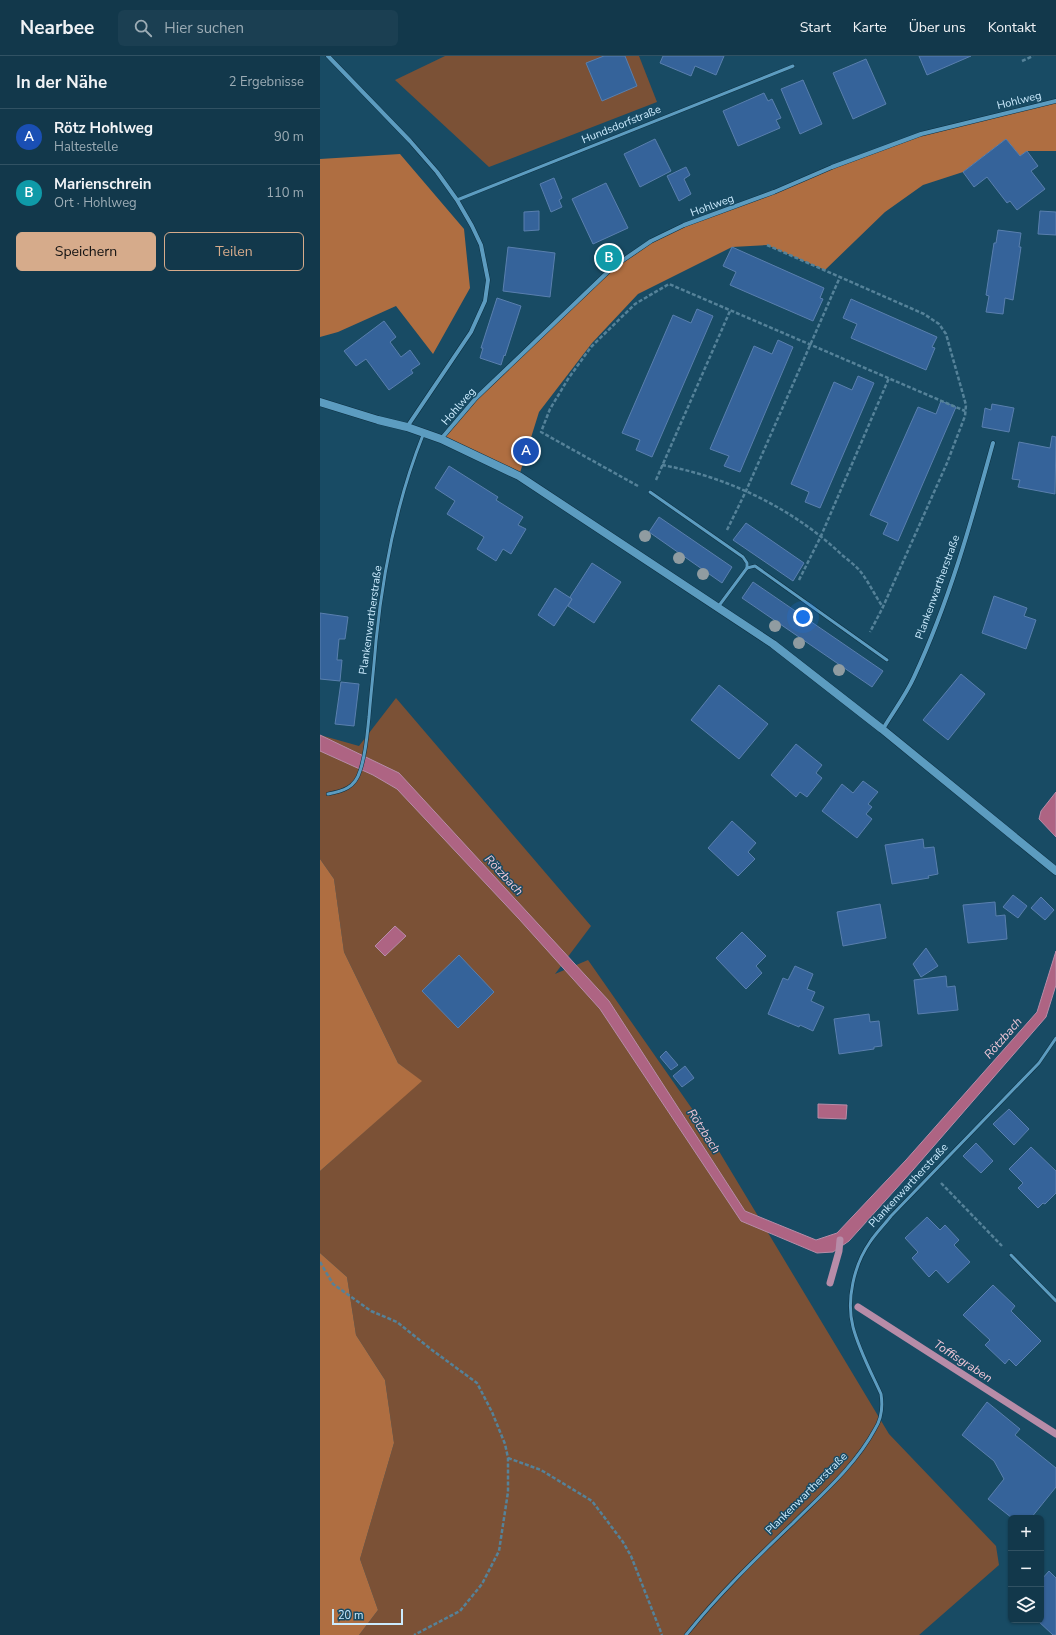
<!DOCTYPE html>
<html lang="de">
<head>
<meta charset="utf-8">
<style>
  body { margin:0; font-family:"Nunito Sans",sans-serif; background:#1b3f52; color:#f1f3f6 }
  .controls { position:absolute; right:12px; bottom:12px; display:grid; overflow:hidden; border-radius:6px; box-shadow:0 1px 3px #0004 }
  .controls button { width:36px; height:36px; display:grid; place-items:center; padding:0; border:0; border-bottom:1px solid #315263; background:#12384b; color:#f1f3f6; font:20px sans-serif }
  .scale { position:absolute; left:12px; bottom:10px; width:71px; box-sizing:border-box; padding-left:4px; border:2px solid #cbebfe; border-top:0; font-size:11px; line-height:14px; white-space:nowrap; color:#cbebfe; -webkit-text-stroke:3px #184b64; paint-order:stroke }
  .you { position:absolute; left:483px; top:561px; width:14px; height:14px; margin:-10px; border:3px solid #fff; border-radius:50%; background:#1a73e8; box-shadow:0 0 0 6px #1a73e833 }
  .badge { display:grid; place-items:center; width:26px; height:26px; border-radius:50%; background:#d6ab8b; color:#fff; font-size:13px; font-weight:700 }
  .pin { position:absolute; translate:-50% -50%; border:2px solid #fff; box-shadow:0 1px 4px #0006 }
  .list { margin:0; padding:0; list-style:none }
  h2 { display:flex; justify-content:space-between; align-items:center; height:52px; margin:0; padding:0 16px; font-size:17px }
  h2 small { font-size:13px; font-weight:400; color:#9cacb5 }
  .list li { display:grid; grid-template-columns:26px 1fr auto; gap:12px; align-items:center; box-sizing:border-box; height:56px; padding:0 16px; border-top:1px solid #315263 }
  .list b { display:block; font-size:15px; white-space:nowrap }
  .list p { margin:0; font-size:13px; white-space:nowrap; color:#9cacb5 }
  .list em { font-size:13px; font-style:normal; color:#9cacb5 }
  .actions { display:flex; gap:8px; padding:12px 16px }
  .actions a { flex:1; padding:9px 0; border:1px solid #d6ab8b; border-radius:6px; text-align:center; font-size:14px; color:#d6ab8b }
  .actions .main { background:#d6ab8b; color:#111 }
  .icon { flex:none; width:22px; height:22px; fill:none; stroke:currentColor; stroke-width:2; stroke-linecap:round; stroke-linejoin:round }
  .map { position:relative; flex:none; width:736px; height:1579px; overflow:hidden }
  header { display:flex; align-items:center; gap:24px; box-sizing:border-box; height:56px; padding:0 20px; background:#12384b; border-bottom:1px solid #315263 }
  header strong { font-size:19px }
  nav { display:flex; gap:22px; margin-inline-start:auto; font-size:14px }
  .search { width:280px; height:36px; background:#1b3f52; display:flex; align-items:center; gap:10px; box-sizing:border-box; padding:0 14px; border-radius:6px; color:#9cacb5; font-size:15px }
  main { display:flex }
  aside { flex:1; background:#12384b }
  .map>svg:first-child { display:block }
  .green { fill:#7b5136 }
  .forest { fill:#af6e41 }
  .water { fill:#ae6483; stroke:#b78ca8 }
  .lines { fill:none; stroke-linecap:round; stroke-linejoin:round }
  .stream { stroke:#b78ca8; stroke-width:7 }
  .building { fill:#35639a; stroke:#597fae }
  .lane-casing { stroke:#0c2f41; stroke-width:4 }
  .street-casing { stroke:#0c2f41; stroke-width:5 }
  .secondary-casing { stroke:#0c2f41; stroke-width:9 }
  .path { stroke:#558299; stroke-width:2.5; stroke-dasharray:4 2; stroke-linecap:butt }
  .lane { stroke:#5c9cc0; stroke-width:3 }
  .street { stroke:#5c9cc0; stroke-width:4 }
  .secondary { stroke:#5c9cc0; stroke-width:8 }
  .tree { fill:#909ca1 }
  .labels { text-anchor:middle; stroke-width:3; stroke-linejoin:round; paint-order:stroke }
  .street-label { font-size:11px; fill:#cbebfe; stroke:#184b64 }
  .water-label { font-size:12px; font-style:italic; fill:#f3c8d8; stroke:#184b64 }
</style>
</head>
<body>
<header>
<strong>Nearbee</strong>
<div class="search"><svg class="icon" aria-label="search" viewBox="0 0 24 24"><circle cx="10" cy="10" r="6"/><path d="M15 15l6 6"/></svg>Hier suchen</div>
<nav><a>Start</a><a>Karte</a><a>Über uns</a><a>Kontakt</a></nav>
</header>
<main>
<aside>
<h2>In der Nähe<small>2 Ergebnisse</small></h2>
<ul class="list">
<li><span class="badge" style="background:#1a4fb4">A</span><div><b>Rötz Hohlweg</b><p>Haltestelle</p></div><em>90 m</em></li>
<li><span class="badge" style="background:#0f9aa8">B</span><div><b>Marienschrein</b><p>Ort · Hohlweg</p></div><em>110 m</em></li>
</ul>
<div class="actions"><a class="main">Speichern</a><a>Teilen</a></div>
</aside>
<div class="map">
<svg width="736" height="1579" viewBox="0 0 736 1579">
  <rect width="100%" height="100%" fill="#184b64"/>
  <g class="green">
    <polygon points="125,0 319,0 337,46 169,111 75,24"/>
    <polygon points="76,642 271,870 235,918 268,904 382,1067 569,1378 676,1490 679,1509 599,1579 39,1579 58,1554 40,1503 74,1387 65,1324 36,1279 27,1221 0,1197 0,1115 101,1025 78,1007 24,896 14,823 0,803 0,679 39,690"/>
  </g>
  <g class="forest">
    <polygon points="736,45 736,95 707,95 700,100 686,83 643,116 603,129 565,156 505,214 447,189 412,191 318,238 272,287 219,356 199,420 121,383 156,342 293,211 331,185 364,169 601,78"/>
    <polygon points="80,98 144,173 150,232 113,298 76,250 18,276 0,281 0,103"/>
    <polygon points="0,803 14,823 24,896 78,1007 102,1025 0,1115"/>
    <polygon points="0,1197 27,1221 36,1279 65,1324 74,1387 40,1503 58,1554 39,1579 0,1579"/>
  </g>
  <g class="water">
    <polygon points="0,679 79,717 289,945 425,1155 496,1184 517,1177 586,1104 717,956 736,895 736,929 726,961 593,1114 529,1185 513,1196 497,1197 421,1165 280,953 199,863 77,733 53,719 0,695"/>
    <polygon points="736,736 736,781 719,763 721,755"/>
    <polygon points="75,870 86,880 65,900 55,890"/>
    <polygon points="498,1048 527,1049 526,1063 498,1062"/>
  </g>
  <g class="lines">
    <g class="stream">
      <polyline points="510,1227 519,1195 520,1184"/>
      <polyline points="538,1251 736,1378"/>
    </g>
  </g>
  <g class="building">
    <polygon points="284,0 305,0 317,30 282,45 266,7"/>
    <polygon points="343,0 404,0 396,19 375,10 371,20 340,7"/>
    <polygon points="599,0 651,0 607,19"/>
    <polygon points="546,3 566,48 533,63 513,17"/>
    <polygon points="483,24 502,68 480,78 461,33"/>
    <polygon points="444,37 448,45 452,43 461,62 456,64 460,72 418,90 403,55"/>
    <polygon points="335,83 351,115 320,131 304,98"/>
    <polygon points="686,83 700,100 707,95 718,110 711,115 725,133 697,154 690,145 687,147 667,121 654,131 643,116"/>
    <polygon points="366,111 370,119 364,123 371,138 359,145 347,120"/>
    <polygon points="234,122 242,142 239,144 242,151 231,156 220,128"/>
    <polygon points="286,127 308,172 273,188 252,143"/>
    <polygon points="219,155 219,174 204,175 204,156"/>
    <polygon points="720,155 736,156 736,179 718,178"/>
    <polygon points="678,174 701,177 699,191 701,191 693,244 685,242 683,258 666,256 669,240 666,239 674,187 676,187"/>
    <polygon points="188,191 235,197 230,241 183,235"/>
    <polygon points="412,191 504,232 500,242 503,243 493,265 410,229 416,216 403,210"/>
    <polygon points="177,242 201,250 185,300 184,299 181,309 160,302 163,292 161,292"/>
    <polygon points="531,243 617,281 612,291 615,292 606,314 531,282 537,268 523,262"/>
    <polygon points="377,253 393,260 332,401 316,394 320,384 302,377 353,259 371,267"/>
    <polygon points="64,265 76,281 70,286 81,301 90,294 100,308 91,314 93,317 69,334 46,303 36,310 24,295"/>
    <polygon points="458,284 473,291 420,416 404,410 409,400 390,393 434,290 452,298"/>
    <polygon points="538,320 554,327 500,452 485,446 489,436 471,428 514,326 532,334"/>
    <polygon points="621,345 636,351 578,485 563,478 568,467 550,459 598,351 616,358"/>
    <polygon points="672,348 694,352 689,376 662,371 665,352 671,354"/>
    <polygon points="732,380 736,381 735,438 698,431 700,424 692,423 699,386 730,392"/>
    <polygon points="129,410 178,441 176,444 203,461 198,469 206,473 191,498 183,493 176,505 157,493 164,481 127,458 135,445 115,432"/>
    <polygon points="339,461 412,511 402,527 329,476"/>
    <polygon points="426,467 484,507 473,525 413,484"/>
    <polygon points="272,507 301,526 274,567 248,550 252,543 250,541"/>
    <polygon points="433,526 563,615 552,631 422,542"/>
    <polygon points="235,532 252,543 234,570 218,559"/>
    <polygon points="674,540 707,552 704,560 716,564 706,593 662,577"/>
    <polygon points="0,557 28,561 25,583 19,583 17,604 22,604 20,625 0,623"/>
    <polygon points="641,618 665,638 628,684 603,664"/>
    <polygon points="21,626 39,628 34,670 15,668"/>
    <polygon points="399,629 448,668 419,703 371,664"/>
    <polygon points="476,688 502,709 496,717 502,722 487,741 480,736 476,741 451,719"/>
    <polygon points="543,725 558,736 548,748 552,751 546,758 552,763 537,782 502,755 522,728 533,737"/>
    <polygon points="412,765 436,787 428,796 435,803 418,820 388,792"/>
    <polygon points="603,783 604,792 614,791 618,818 608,820 609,822 572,828 565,789"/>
    <polygon points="693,839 707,850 698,862 683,851"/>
    <polygon points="721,841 734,854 725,864 711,852"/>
    <polygon points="675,846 676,860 685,859 687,883 648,887 643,849"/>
    <polygon points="560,848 566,882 523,890 517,856"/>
    <polygon points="422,876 446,900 436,910 442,917 426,933 396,902"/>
    <polygon points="606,892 618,910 601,921 593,908"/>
    <polygon points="139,899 174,936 138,972 102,935"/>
    <polygon points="475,910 493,918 487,933 495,936 491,945 504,951 493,975 480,969 479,971 448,958 463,922 468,924"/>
    <polygon points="626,920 627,931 635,930 638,954 598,958 594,924"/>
    <polygon points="549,958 550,966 559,965 562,990 554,991 554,993 519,998 514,963"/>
    <polygon points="346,995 358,1009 351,1014 340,1001"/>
    <polygon points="365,1010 374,1022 362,1031 353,1020"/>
    <polygon points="689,1053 709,1073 694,1089 673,1068"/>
    <polygon points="656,1087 673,1105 661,1117 643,1100"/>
    <polygon points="711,1091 736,1115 736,1137 725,1148 723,1147 718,1152 698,1132 703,1127 689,1113"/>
    <polygon points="607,1161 620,1174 625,1169 639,1184 634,1189 650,1206 628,1227 616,1214 609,1221 592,1202 598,1196 585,1182"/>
    <polygon points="673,1229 695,1250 691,1255 721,1285 696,1310 689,1303 685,1308 665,1289 670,1284 643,1259"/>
    <polygon points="667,1346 700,1373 695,1379 736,1412 736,1431 711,1462 692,1462 668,1443 684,1423 674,1405 642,1379"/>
    <polygon points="729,1515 736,1522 736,1579 733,1579 717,1564 721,1564 721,1524"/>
  </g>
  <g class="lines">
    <g class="lane-casing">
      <g id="lane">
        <polyline points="137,144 473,10"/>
        <polyline points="330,436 423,501 427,507 427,512 398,551"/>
        <polyline points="427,512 435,510 567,604"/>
        <path d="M8,738C23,735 35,732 40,715C46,698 47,679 49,661C51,636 54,611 56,585C63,515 77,444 103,379"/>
        <polyline points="691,1199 736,1245"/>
        <path d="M366,1579C398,1539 435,1503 473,1467C502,1438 535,1410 555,1373C562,1362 563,1351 561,1338C551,1316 539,1294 533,1271C526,1244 534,1209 550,1186C556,1177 564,1169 571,1160L719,1007L736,982"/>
      </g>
    </g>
    <g class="street-casing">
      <g id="street">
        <polyline points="8,0 90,85 117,116 137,144 152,170 161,189 168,224 165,245 151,276 87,371"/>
        <polyline points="121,383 156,342 293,211 331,185 364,169 454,136 512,111 601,78 736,45"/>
        <path d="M563,673C573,656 586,639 594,621C629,546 651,467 673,387"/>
      </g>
    </g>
    <g class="secondary-casing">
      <polyline id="secondary" points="0,346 58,364 87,371 121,383 199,420 453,588 562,673 736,815"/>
    </g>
    <g class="path">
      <polyline points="702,5 713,0"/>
      <polyline points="447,189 604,258 619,268 626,278 646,349 645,360 627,407 562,553 550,576"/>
      <path d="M342,409C408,421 474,453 522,499C528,504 535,509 540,515C549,526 555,540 563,551"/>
      <polyline points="336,424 410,255"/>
      <polyline points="318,430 221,376 230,353 248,323 271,291 315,248 349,228 645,355"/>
      <polyline points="407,474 426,435 520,221"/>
      <polyline points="479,524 501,480 569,322"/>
      <polyline points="621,1127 682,1190"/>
      <polyline points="0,1206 13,1228 51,1255 77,1266 112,1294 157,1327 172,1356 185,1388 188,1402 188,1436 179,1495 162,1528 140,1555 94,1579"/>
      <polyline points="188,1402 221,1414 272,1445 303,1486 311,1500 342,1579"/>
    </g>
    <use href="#lane" class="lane"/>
    <use href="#street" class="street"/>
    <use href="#secondary" class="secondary"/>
  </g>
  <g class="tree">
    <circle cx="325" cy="480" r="6"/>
    <circle cx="359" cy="502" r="6"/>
    <circle cx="383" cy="518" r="6"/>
    <circle cx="455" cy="570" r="6"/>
    <circle cx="479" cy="587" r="6"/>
    <circle cx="519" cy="614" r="6"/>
  </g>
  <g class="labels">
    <g class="street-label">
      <text transform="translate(699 44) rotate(-14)" y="4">Hohlweg</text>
      <text transform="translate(301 68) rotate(-22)" y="4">Hundsdorfstraße</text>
      <text transform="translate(392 149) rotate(-20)" y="4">Hohlweg</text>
      <text transform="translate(138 350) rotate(-49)" y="4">Hohlweg</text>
      <text transform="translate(617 531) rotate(-70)" y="4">Plankenwartherstraße</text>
      <text transform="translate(50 564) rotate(-82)" y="4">Plankenwartherstraße</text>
      <text transform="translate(588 1129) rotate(-47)" y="4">Plankenwartherstraße</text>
      <text transform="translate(486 1437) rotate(-45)" y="4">Plankenwartherstraße</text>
    </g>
    <g class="water-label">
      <text transform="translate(184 819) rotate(47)" y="4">Rötzbach</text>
      <text transform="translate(683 982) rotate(-49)" y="4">Rötzbach</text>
      <text transform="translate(384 1075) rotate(57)" y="4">Rötzbach</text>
      <text transform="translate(643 1305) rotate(33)" y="4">Toffisgraben</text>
    </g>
  </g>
</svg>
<div class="controls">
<button>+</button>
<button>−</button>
<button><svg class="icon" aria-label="layers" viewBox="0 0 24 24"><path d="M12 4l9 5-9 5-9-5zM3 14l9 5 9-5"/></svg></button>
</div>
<div class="scale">20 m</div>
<div class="you"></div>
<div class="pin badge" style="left:206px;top:395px;background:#1a4fb4">A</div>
<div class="pin badge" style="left:289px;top:202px;background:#0f9aa8">B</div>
</div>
</main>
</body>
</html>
